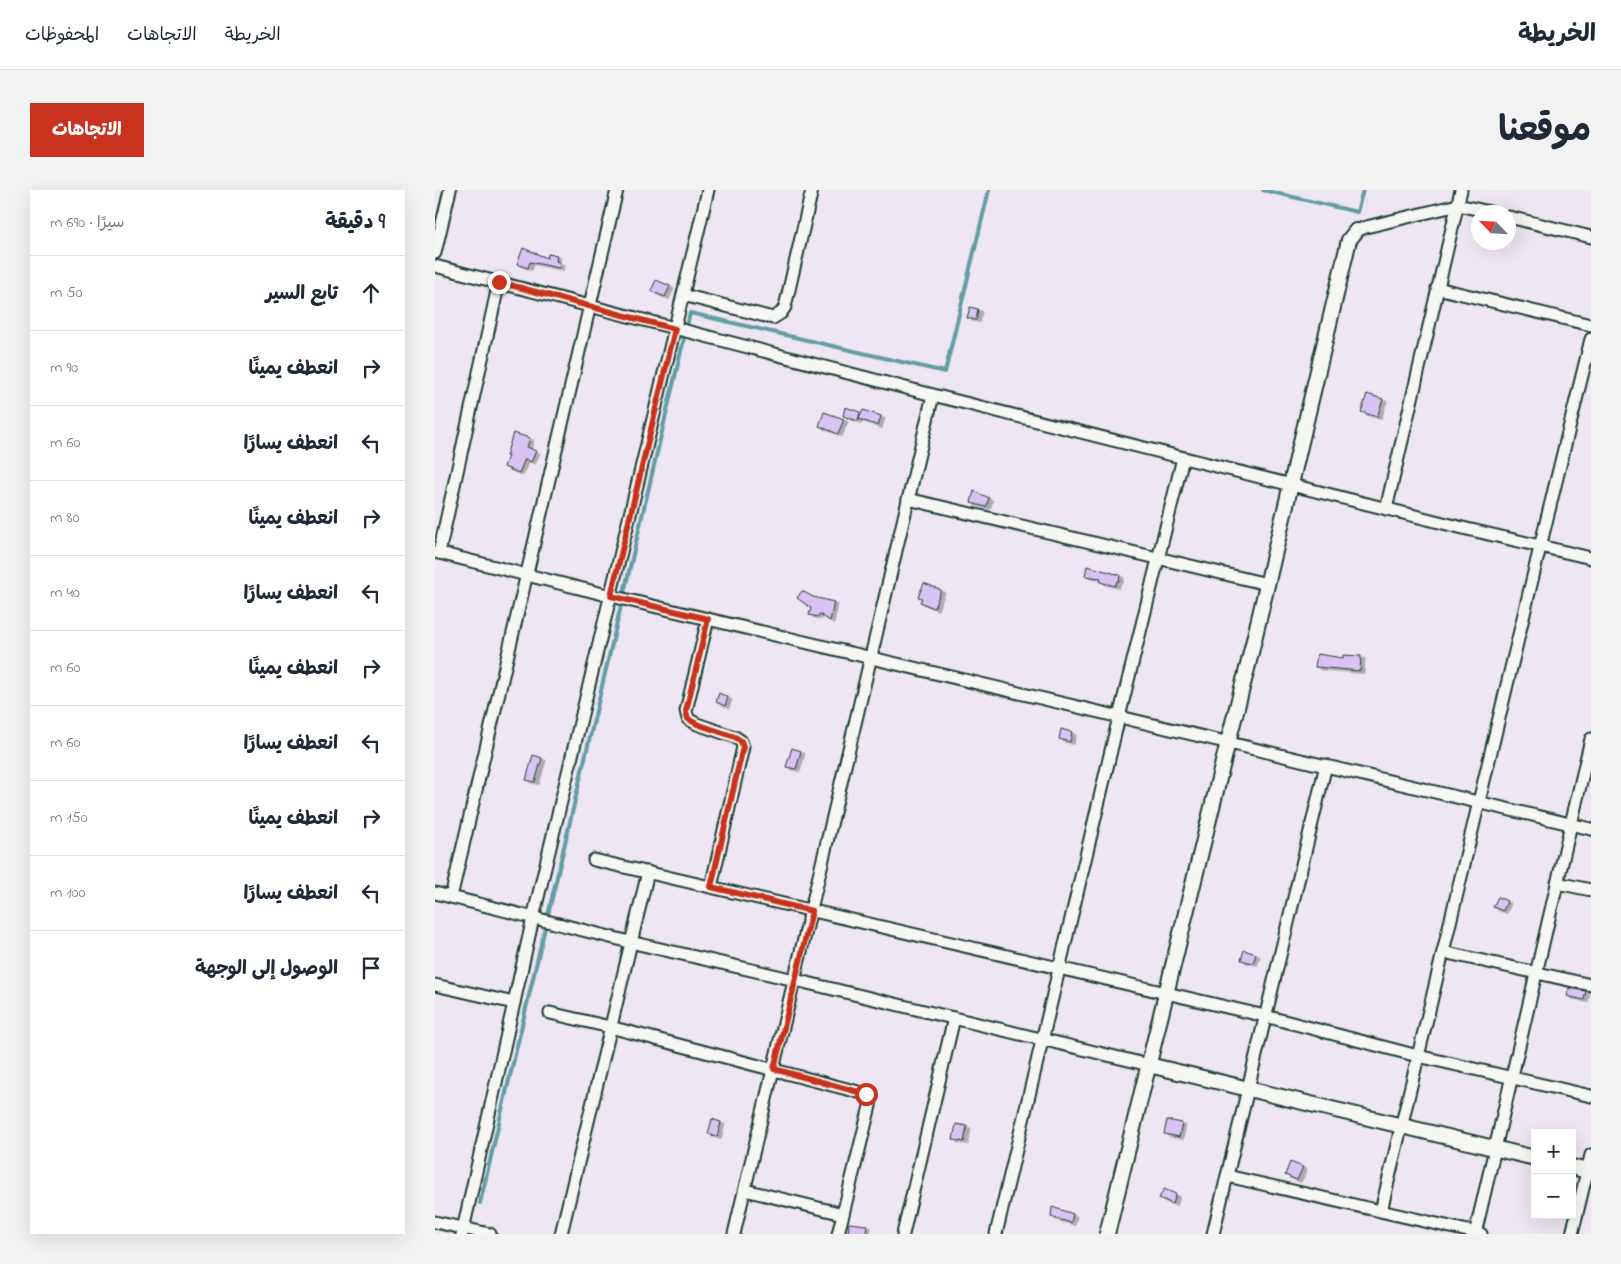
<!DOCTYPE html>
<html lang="ar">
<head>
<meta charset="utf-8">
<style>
  body { margin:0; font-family:"Indie Flower","Playpen Sans Arabic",sans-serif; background:#f2f2f3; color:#1f2937; direction:rtl }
  .controls { position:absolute; right:15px; bottom:15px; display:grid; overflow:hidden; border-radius:0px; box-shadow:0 5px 20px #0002 }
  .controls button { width:45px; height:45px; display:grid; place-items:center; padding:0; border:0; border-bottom:1px solid #e0e1e3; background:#fff; color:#1f2937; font:25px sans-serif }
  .compass { position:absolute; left:1036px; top:15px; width:45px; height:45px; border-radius:50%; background:#fff; box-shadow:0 5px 20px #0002; rotate:295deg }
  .stop { position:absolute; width:15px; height:15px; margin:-11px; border:4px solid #c8321e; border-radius:50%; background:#fff }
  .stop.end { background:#c8321e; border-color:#fff; box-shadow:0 1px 5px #0008 }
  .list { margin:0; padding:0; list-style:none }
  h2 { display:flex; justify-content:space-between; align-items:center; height:65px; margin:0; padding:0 20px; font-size:21px }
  h2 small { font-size:16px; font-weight:400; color:#747a83 }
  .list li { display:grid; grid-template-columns:32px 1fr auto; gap:15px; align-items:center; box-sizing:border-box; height:75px; padding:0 20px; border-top:1px solid #e0e1e3 }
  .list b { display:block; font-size:19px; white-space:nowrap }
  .list em { font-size:16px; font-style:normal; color:#747a83 }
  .icon { flex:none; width:28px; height:28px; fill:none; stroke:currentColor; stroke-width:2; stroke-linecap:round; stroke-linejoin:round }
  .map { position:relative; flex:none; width:1156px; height:1044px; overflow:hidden; direction:ltr; border-radius:0px }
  header { display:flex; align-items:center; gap:30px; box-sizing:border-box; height:70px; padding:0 25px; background:#fff; border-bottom:1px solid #e0e1e3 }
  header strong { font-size:24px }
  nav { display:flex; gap:28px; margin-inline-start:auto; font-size:18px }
  .intro { display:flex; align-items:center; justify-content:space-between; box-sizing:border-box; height:120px; padding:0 30px }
  h1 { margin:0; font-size:35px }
  .button { padding:12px 22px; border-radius:0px; background:#c8321e; color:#fff; font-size:18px; font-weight:700 }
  main { display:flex; gap:30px; padding:0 30px }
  aside { flex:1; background:#fff; border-radius:0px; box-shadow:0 5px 20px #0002 }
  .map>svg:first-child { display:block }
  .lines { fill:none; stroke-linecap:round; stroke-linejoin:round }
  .stream { stroke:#629ca4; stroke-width:4 }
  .building { fill:#dac2f2; stroke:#1f3d34; filter:url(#shadow) }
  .minor-casing { stroke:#1f3d34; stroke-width:15 }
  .tertiary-casing { stroke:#1f3d34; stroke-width:18 }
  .minor { stroke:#f6f6f2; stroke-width:11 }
  .tertiary { stroke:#f6f6f2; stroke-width:14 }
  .route { stroke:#c8321e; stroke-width:6 }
</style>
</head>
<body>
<header>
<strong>الخريطة</strong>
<nav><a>الخريطة</a><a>الاتجاهات</a><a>المحفوظات</a></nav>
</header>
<div class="intro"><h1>موقعنا</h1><a class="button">الاتجاهات</a></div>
<main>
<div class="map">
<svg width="1156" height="1044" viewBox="0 0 1156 1044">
  <defs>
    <filter id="shadow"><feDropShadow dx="4" dy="2.5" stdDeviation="0" flood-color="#0004"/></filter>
  </defs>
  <rect width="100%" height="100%" fill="#eee6f2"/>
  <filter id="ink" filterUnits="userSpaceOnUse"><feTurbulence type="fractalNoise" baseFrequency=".02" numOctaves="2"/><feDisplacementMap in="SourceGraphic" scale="10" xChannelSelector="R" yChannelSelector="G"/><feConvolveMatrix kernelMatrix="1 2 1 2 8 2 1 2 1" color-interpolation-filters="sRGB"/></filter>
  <g filter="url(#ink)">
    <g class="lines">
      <g class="stream">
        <polyline points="828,0 922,22 928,0"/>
        <polyline points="45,1013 255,123 510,182 554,0"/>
      </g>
    </g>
    <g class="building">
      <polygon points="88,58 112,68 113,64 122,65 121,71 125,73 124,78 95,72 93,78 82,74"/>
      <polygon points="221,90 235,96 230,107 216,101"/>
      <polygon points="535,117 543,119 541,130 532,128"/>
      <polygon points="932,204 948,209 942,227 926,222"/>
      <polygon points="410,217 425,222 423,231 408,226"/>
      <polygon points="428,220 446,226 443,236 424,229"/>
      <polygon points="389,222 409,229 403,244 384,236"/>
      <polygon points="78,243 95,248 92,257 101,261 96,272 90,269 84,283 69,277 73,266 71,266"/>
      <polygon points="539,301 554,308 551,317 536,313"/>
      <polygon points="652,376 685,385 684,391 682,391 680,396 665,392 666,388 650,386"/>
      <polygon points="489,393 506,400 499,418 485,412 487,408 483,407"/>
      <polygon points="367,401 378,407 399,412 395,431 384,424 383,427 374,425 376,418 362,408"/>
      <polygon points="882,464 908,468 908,465 926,466 925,481 880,477"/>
      <polygon points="284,503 293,507 290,516 281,512"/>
      <polygon points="626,539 637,542 635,552 624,549"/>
      <polygon points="357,558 366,561 361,579 351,577"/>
      <polygon points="98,565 107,568 100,592 91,590"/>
      <polygon points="1063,707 1072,711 1068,721 1058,717"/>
      <polygon points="809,760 821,764 818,773 806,770"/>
      <polygon points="1134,798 1151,801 1149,810 1132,806"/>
      <polygon points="277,929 286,932 282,947 273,944"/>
      <polygon points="732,930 747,933 744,947 729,944"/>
      <polygon points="521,934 532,936 529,952 518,950"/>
      <polygon points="855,972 868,977 862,990 850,985"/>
      <polygon points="729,999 741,1004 738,1014 724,1008"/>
      <polygon points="617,1017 638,1024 636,1033 616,1027"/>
      <polygon points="414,1033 432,1035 431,1044 413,1044"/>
    </g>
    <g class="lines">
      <g class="minor-casing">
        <g id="minor">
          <polyline points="1074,27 1156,47"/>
          <polyline points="921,41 931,37 1023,15 1055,22"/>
          <polyline points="0,63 15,0"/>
          <polyline points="0,76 498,205 1032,339 1156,368"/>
          <polyline points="1002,98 1156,135"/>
          <polyline points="248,105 338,128 346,123 350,117 377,0"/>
          <polyline points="473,309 832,394"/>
          <polyline points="951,319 1026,0"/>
          <polyline points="0,362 176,406 1156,639"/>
          <polyline points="4,363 64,92"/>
          <polyline points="273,429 251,521 253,529 262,534 300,547 306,551 308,557 276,697"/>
          <polyline points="159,670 830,826 983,866 1156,906"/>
          <polyline points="1122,693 1156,700"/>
          <polyline points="0,703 195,752 360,790 714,875"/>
          <polyline points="16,707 182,0"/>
          <polyline points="1008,762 1156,795"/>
          <polyline points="0,795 79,813"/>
          <polyline points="115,823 175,837 431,904 436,908 435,916 403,1044"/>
          <polyline points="792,986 1046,1044"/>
          <polyline points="310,1000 408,1024"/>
          <polyline points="946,1021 1105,357 1156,149"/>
          <polyline points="0,1032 55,1044"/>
          <polyline points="27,1044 98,728 273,0"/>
          <polyline points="126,1044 213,682"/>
          <polyline points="299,1044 498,205"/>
          <polyline points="468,1044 519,828"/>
          <polyline points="561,1044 684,527 748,268"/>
          <polyline points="778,1044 891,575"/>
          <polyline points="1040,1044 1156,549"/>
          <polyline points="1137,1044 1156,965"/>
        </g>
      </g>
      <g class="tertiary-casing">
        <g id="tertiary">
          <polyline points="714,875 1100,968"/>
          <polyline points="1137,977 1156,982"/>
          <polyline points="672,1044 793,552 813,475 914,50 921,41"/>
        </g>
      </g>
      <use href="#minor" class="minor"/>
      <use href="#tertiary" class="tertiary"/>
    </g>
  </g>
  <g class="lines" filter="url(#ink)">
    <polyline class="route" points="64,92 240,139 176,406 273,429 251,521 253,529 262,534 300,547 306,551 308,557 276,697 377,721 339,879 431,904"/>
  </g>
</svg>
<div class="controls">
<button>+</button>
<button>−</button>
</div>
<svg class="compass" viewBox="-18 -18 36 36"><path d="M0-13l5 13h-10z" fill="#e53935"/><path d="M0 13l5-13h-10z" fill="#747a83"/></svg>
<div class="stop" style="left:431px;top:904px"></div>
<div class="stop end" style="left:64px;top:92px"></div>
</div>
<aside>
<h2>9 دقيقة<small>سيرًا · 690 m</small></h2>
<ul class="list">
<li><svg class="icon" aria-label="ahead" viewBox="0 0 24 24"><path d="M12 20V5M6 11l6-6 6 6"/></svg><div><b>تابع السير</b></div><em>50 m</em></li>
<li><svg class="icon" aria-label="right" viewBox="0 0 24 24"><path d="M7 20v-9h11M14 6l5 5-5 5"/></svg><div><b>انعطف يمينًا</b></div><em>90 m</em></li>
<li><svg class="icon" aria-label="left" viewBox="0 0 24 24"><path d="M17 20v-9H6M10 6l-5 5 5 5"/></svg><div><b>انعطف يسارًا</b></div><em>60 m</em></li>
<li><svg class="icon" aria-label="right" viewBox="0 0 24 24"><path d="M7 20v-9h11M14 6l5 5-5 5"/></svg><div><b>انعطف يمينًا</b></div><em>80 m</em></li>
<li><svg class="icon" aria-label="left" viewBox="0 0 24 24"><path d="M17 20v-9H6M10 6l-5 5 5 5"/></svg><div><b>انعطف يسارًا</b></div><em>40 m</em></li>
<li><svg class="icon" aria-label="right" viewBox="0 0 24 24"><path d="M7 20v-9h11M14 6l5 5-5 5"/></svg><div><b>انعطف يمينًا</b></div><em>60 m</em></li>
<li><svg class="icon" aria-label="left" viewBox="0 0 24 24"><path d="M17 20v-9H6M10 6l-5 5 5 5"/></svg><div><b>انعطف يسارًا</b></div><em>60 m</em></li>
<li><svg class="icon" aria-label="right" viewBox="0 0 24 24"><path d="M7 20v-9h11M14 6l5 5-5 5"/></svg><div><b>انعطف يمينًا</b></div><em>150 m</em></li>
<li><svg class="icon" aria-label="left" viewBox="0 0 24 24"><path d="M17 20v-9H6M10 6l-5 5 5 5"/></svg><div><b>انعطف يسارًا</b></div><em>100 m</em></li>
<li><svg class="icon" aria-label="arrive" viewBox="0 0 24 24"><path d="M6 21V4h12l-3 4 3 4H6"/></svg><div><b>الوصول إلى الوجهة</b></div></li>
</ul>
</aside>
</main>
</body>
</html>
